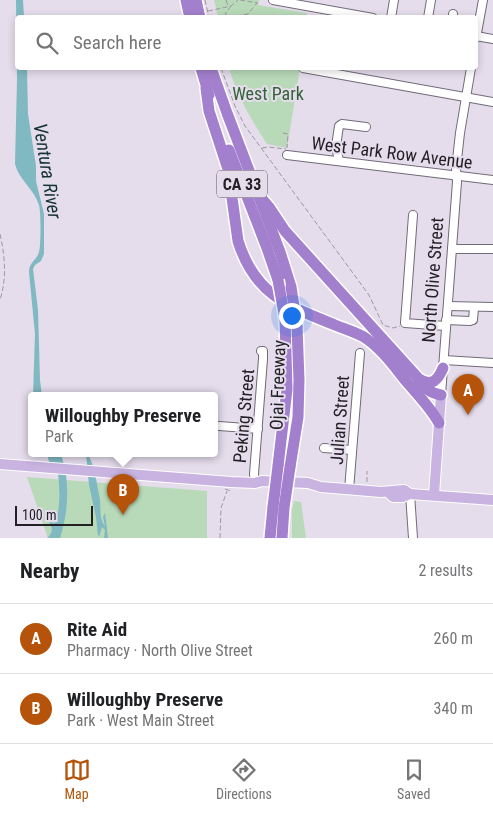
<!DOCTYPE html>
<html lang="en">
<head>
<meta charset="utf-8">
<style>
  body { margin:0; font-family:"Roboto Condensed",sans-serif; background:#f6f6f6; color:#202124 }
  .scale { position:absolute; left:15px; bottom:12px; width:78px; box-sizing:border-box; padding-left:5px; border:2px solid #221f25; border-top:0; font-size:14px; line-height:18px; white-space:nowrap; color:#221f25; -webkit-text-stroke:4px #e5dcec; paint-order:stroke }
  .you { position:absolute; left:291px; top:315px; width:18px; height:18px; margin:-12px; border:4px solid #fff; border-radius:50%; background:#1a73e8; box-shadow:0 0 0 8px #1a73e833 }
  .badge { display:grid; place-items:center; width:32px; height:32px; border-radius:50%; background:#b45309; color:#fff; font-size:16px; font-weight:700 }
  .pin { position:absolute; translate:-50% -41px; filter:drop-shadow(0 1px 2px #0008) }
  .pin::after { content:''; position:absolute; top:26px; width:18px; height:15px; background:inherit; clip-path:polygon(0 0,100% 0,50% 100%) }
  .popup { position:absolute; left:28px; top:392px; width:190px; height:65px; box-sizing:border-box; display:grid; place-content:center; border-radius:5px; background:#fff; filter:drop-shadow(0 1px 4px #0005); font-size:16px; white-space:nowrap; color:#757577 }
  .popup b { font-size:19px; color:#202124 }
  .popup::after { content:''; position:absolute; left:50%; top:100%; margin-left:-10px; border:10px solid transparent; border-top-color:#fff }
  .list { margin:0; padding:0; list-style:none }
  h2 { display:flex; justify-content:space-between; align-items:center; height:65px; margin:0; padding:0 20px; font-size:21px }
  h2 small { font-size:16px; font-weight:400; color:#757577 }
  .list li { display:grid; grid-template-columns:32px 1fr auto; gap:15px; align-items:center; box-sizing:border-box; height:70px; padding:0 20px; border-top:1px solid #e0e0e0 }
  .list b { display:block; font-size:19px; white-space:nowrap }
  .list p { margin:0; font-size:16px; white-space:nowrap; color:#757577 }
  .list em { font-size:16px; font-style:normal; color:#757577 }
  .icon { flex:none; width:28px; height:28px; fill:none; stroke:currentColor; stroke-width:2; stroke-linecap:round; stroke-linejoin:round }
  .map { position:relative; flex:none; width:493px; height:538px; overflow:hidden }
  .search { position:absolute; background:#fff; box-shadow:0 2px 8px #0003; left:15px; right:15px; top:15px; height:55px; display:flex; align-items:center; gap:12px; box-sizing:border-box; padding:0 18px; border-radius:5px; color:#757577; font-size:19px }
  .sheet { height:205px; background:#fff }
  nav { display:flex; justify-content:space-around; align-items:center; box-sizing:border-box; height:70px; border-top:1px solid #e0e0e0; background:#fff; font-size:14px; color:#757577 }
  nav a { display:grid; justify-items:center; gap:2px }
  nav .on { color:#b45309 }
  .map>svg:first-child { display:block }
  .green { fill:#b9dab9 }
  .water { fill:#80b9c2 }
  .lines { fill:none; stroke-linecap:round; stroke-linejoin:round }
  .minor-casing { stroke:#726a78; stroke-width:10 }
  .major-casing { stroke:#fff; stroke-width:12 }
  .highway-casing { stroke:#fff; stroke-width:14 }
  .path { stroke:#9e97a3; stroke-width:1; stroke-dasharray:5 2.5; stroke-linecap:butt }
  .minor { stroke:#fff; stroke-width:8 }
  .major { stroke:#c8b3e1; stroke-width:10 }
  .highway { stroke:#a380cd; stroke-width:11 }
  .highway-bridge-casing { stroke:#fff; stroke-width:14; stroke-linecap:butt }
  .highway-bridge { stroke:#a380cd; stroke-width:11 }
  .labels { text-anchor:middle; stroke-width:4; stroke-linejoin:round; paint-order:stroke }
  .shield { fill:#e5dcec; stroke:#5c5861; stroke-width:1 }
  .shield-label { font-size:16px; font-weight:bold; fill:#221f25 }
  .park-label { font-size:18px; fill:#326336; stroke:#e5dcec }
  .street-label { font-size:18px; fill:#221f25; stroke:#e5dcec }
  .water-label { font-size:19px; font-style:italic; fill:#143236; stroke:#e5dcec }
</style>
</head>
<body>
<div class="map">
<svg width="493" height="538" viewBox="0 0 493 538">
  <rect width="100%" height="100%" fill="#e5dcec"/>
  <g class="green">
    <polygon points="214,0 259,0 258,5 307,13 306,17 218,17"/>
    <path d="M229,68H300L287,148L267,144C251,119 237,96 229,68Z"/>
    <polygon points="27,477 207,491 207,538 48,538"/>
    <polygon points="294,501 301,502 306,538 292,538 292,510"/>
  </g>
  <g class="water">
    <path d="M16,0H23L24,17L18,18V68H27L28,114L36,166V181L44,214V254L41,261L35,265L33,269L38,310L40,380L42,396H33L35,334L29,272C29,262 37,260 39,252C41,246 41,211 39,205C34,189 19,180 15,164L17,80Z"/>
    <path d="M47,454H61C70,482 69,509 60,538H47C53,533 53,529 49,522L55,523C62,504 59,483 57,463L49,462Z"/>
    <path d="M86,454H88C95,468 97,484 100,500C101,509 99,519 105,526L103,517L105,513L108,538H104L105,530L102,527L99,537L98,535L96,517L89,485Z"/>
  </g>
  <g class="lines">
    <g class="minor-casing">
      <g id="minor">
        <polyline points="273,0 373,18"/>
        <polyline points="391,18 394,0"/>
        <polyline points="428,18 431,0"/>
        <polyline points="453,18 453,14"/>
        <polyline points="476,36 493,39"/>
        <polyline points="476,38 483,0"/>
        <polyline points="303,68 493,102"/>
        <polyline points="287,155 493,180"/>
        <polyline points="339,161 336,146 339,126 342,124 366,127"/>
        <polyline points="413,215 405,323 446,326"/>
        <polyline points="452,249 493,249"/>
        <polyline points="448,306 493,307"/>
        <polyline points="446,320 470,321 473,320 474,308"/>
        <polyline points="444,360 493,363"/>
        <polyline points="441,395 457,182 456,169 460,133 471,68"/>
        <polyline points="219,426 258,429"/>
        <polyline points="324,448 352,450"/>
        <polyline points="255,483 254,474 263,359 263,351 261,351"/>
        <polyline points="349,490 360,353"/>
        <polyline points="410,494 413,538"/>
      </g>
    </g>
    <g class="major-casing">
      <g id="major">
        <polyline points="0,464 231,482 255,483 262,481 308,483 321,487 381,492 404,490 410,494"/>
        <polyline points="388,492 393,497 403,497 410,494 493,500"/>
        <polyline points="434,495 441,395"/>
      </g>
    </g>
    <g class="highway-casing">
      <g id="highway">
        <polyline points="186,0 190,18"/>
        <polyline points="196,0 200,18"/>
        <polyline points="201,68 209,95"/>
        <polyline points="211,68 227,113 280,252 291,287"/>
        <path d="M206,88L209,111L228,169L238,241C255,295 288,306 335,325C345,329 355,332 364,337C381,348 394,366 406,381C418,395 431,408 439,423"/>
        <polyline points="229,150 267,248 278,280"/>
        <path d="M256,192L269,207L285,231L417,377C422,387 430,393 441,395"/>
        <path d="M419,379C432,387 438,380 443,368"/>
        <polyline points="278,466 287,389 285,319"/>
        <polyline points="290,467 298,417 299,380 297,326"/>
        <polyline points="270,538 273,507"/>
        <polyline points="282,538 284,508"/>
      </g>
    </g>
    <g class="path">
      <polyline points="205,0 209,18"/>
      <polyline points="226,0 228,6"/>
      <polyline points="240,0 258,3"/>
      <polyline points="231,6 225,14 229,17 248,14 257,3"/>
      <polyline points="208,11 231,6 238,0"/>
      <polyline points="221,68 235,106 245,126 369,295 383,325 393,328 400,326"/>
      <polyline points="283,133 288,134 287,148"/>
      <polyline points="262,148 268,147 286,149"/>
      <path d="M0,234C5,256 7,278 0,300"/>
      <polyline points="367,482 367,471"/>
      <polyline points="225,489 231,491"/>
      <polyline points="220,538 221,508 227,491"/>
    </g>
    <use href="#minor" class="minor"/>
    <use href="#major" class="major"/>
    <use href="#highway" class="highway"/>
    <g class="highway-bridge-casing">
      <g id="highway-bridge">
        <polyline points="278,280 285,319"/>
        <polyline points="291,287 297,326"/>
        <polyline points="273,507 278,466"/>
        <polyline points="284,508 290,467"/>
      </g>
    </g>
    <use href="#highway-bridge" class="highway-bridge"/>
  </g>
  <g class="labels">
    <rect class="shield" x="217" y="170.5" width="50" height="27" rx="4"/>
    <g class="shield-label">
      <text x="242" y="190">CA 33</text>
    </g>
    <g class="park-label">
      <text x="268" y="100">West Park</text>
    </g>
    <g class="street-label">
      <text transform="translate(392 153) rotate(7)" y="6">West Park Row Avenue</text>
      <text transform="translate(433 280) rotate(-86)" y="6">North Olive Street</text>
      <text transform="translate(278 385) rotate(-88)" y="6">Ojai Freeway</text>
      <text transform="translate(244 416) rotate(-85)" y="6">Peking Street</text>
      <text transform="translate(340 420) rotate(-86)" y="6">Julian Street</text>
    </g>
    <g class="water-label">
      <text transform="translate(48 171) rotate(81)" y="7">Ventura River</text>
    </g>
  </g>
</svg>
<div class="scale">100 m</div>
<div class="you"></div>
<div class="pin badge" style="left:468px;top:415px">A</div>
<div class="pin badge" style="left:123px;top:515px">B</div>
<div class="popup"><b>Willoughby Preserve</b>Park</div>
<div class="search"><svg class="icon" aria-label="search" viewBox="0 0 24 24"><circle cx="10" cy="10" r="6"/><path d="M15 15l6 6"/></svg>Search here</div>
</div>
<section class="sheet">
<h2>Nearby<small>2 results</small></h2>
<ul class="list">
<li><span class="badge">A</span><div><b>Rite Aid</b><p>Pharmacy · North Olive Street</p></div><em>260 m</em></li>
<li><span class="badge">B</span><div><b>Willoughby Preserve</b><p>Park · West Main Street</p></div><em>340 m</em></li>
</ul>
</section>
<nav>
<a class="on"><svg class="icon" aria-label="map" viewBox="0 0 24 24"><path d="M3 6l6-2 6 2 6-2v14l-6 2-6-2-6 2zM9 4v14M15 6v14"/></svg>Map</a>
<a><svg class="icon" aria-label="directions" viewBox="0 0 24 24"><path d="M12 3l9 9-9 9-9-9zM9 14v-3h6M13 9l2 2-2 2"/></svg>Directions</a>
<a><svg class="icon" aria-label="saved" viewBox="0 0 24 24"><path d="M7 4h10v16l-5-4-5 4z"/></svg>Saved</a>
</nav>
</body>
</html>
